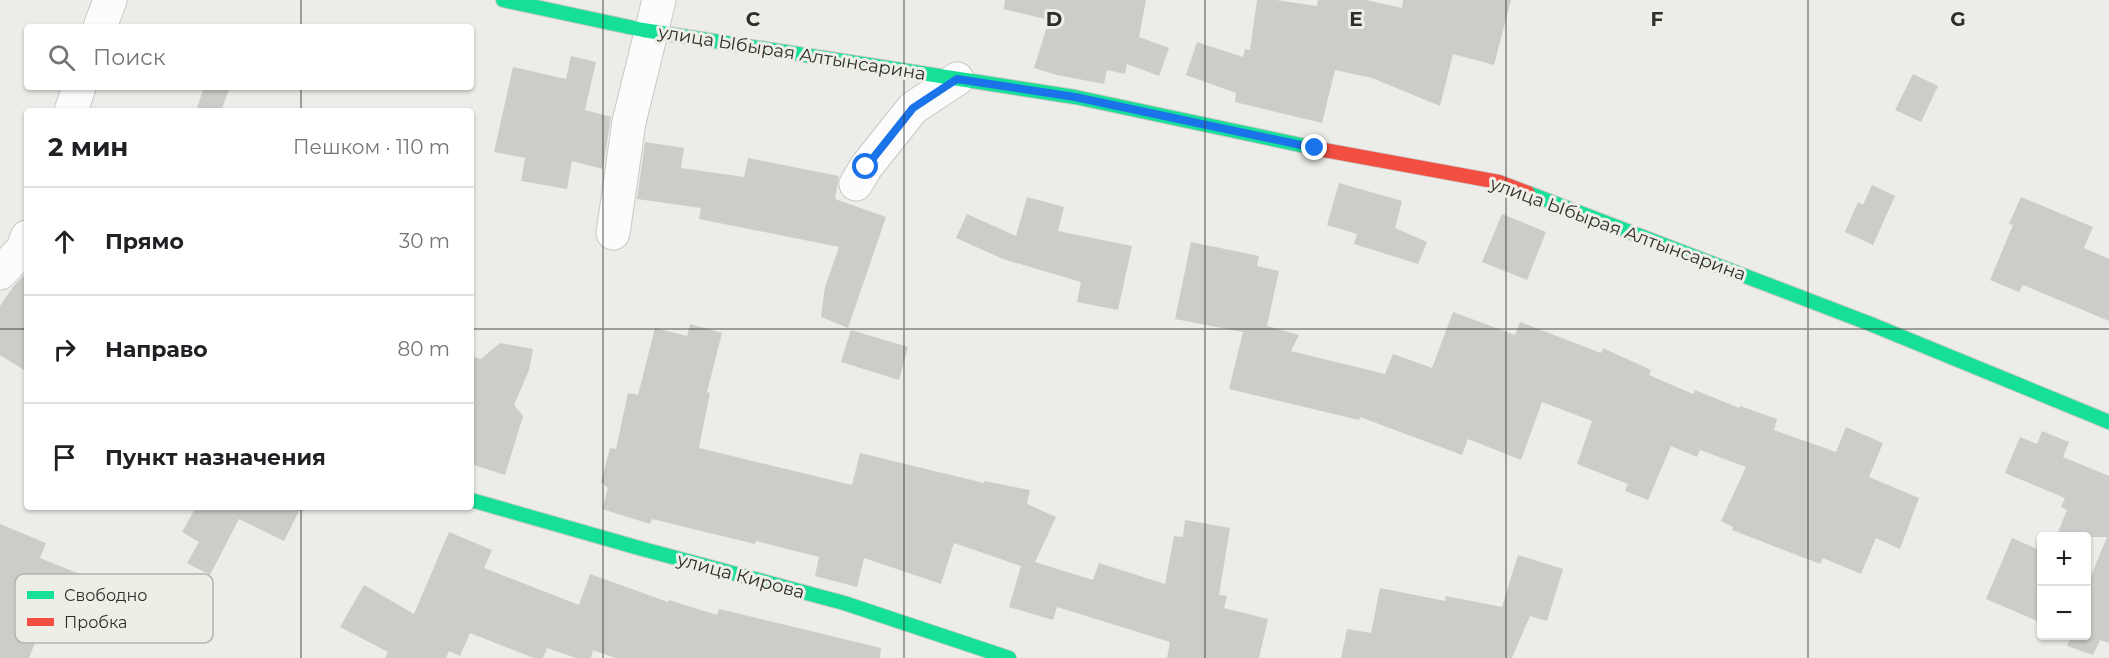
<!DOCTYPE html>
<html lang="ru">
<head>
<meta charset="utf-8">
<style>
  body { margin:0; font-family:Montserrat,sans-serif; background:#f6f6f6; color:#202124 }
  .controls { position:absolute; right:18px; bottom:18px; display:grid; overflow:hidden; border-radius:6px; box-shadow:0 2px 4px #0004 }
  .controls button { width:54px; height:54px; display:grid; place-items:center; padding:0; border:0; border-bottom:2px solid #e0e0e0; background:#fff; color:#202124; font:30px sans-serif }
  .stop { position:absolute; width:18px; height:18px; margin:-14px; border:4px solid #1a73e8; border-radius:50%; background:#fff }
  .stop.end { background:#1a73e8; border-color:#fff; box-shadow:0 2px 6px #0008 }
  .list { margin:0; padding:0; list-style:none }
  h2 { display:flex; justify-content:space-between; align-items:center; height:78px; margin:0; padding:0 24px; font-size:26px }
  h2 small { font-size:20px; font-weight:400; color:#757577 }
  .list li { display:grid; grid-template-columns:39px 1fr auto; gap:18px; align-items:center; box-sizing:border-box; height:108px; padding:0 24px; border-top:2px solid #e0e0e0 }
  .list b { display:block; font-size:22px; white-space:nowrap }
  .list em { font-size:20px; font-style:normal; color:#757577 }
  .icon { flex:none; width:33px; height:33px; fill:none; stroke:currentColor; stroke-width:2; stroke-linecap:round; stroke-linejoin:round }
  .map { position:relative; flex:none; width:2109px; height:658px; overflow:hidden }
  .search { position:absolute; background:#fff; box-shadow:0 2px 4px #0004; left:24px; top:24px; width:450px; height:66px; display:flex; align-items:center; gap:15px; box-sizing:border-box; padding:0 21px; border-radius:6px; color:#757577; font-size:22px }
  .panel { position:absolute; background:#fff; box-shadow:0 2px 4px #0004; left:24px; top:108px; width:450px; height:402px; border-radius:6px }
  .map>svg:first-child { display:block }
  .building { fill:#ccccc9 }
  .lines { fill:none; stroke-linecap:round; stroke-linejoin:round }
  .street-casing { stroke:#c8c8c5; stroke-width:35 }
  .fast-casing { stroke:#c8c8c5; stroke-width:16 }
  .jam-casing { stroke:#c8c8c5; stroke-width:16 }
  .street { stroke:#fcfcfc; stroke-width:33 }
  .fast { stroke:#16e098; stroke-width:14 }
  .jam { stroke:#f24e42; stroke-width:14 }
  .route { stroke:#1a73e8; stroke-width:8 }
  .grid { fill:none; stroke:#2e2e2b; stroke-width:1.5; stroke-opacity:0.55 }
  .labels { text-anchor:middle; stroke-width:6; stroke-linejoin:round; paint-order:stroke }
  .street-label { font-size:18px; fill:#2e2e2b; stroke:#eeeee6 }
  .key { fill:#eeeee6; stroke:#b4b4ae; stroke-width:1.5 }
  .key-label { font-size:16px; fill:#2e2e2b }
  .grid-label { font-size:20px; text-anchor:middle; font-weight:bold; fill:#2e2e2b; stroke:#eeeee6; stroke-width:6; stroke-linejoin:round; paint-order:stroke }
</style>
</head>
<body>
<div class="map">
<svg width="2109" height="658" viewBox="0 0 2109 658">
  <rect width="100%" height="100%" fill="#ecece8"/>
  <g class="building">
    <polygon points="1005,0 1146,0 1139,37 1169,48 1159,76 1127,64 1125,74 1107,70 1104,84 1057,75 1034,68 1049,20 1004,9"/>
    <polygon points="1257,0 1276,0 1317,6 1318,0 1366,0 1402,8 1403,0 1511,0 1494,65 1453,54 1440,106 1372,78 1335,70 1322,123 1235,102 1236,93 1186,75 1197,42 1243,57 1245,49 1250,50"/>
    <polygon points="571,56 596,62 585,110 611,117 603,169 572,161 567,189 521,181 525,158 494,152 513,67 566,79"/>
    <polygon points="1913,74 1938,86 1921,122 1895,110"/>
    <polygon points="204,87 230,87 221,111 196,111"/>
    <polygon points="645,142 684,148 681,168 744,177 748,158 839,176 835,199 886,217 848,328 821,317 825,287 839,247 699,219 701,208 637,199"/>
    <polygon points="1339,183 1402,201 1395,228 1427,242 1418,264 1354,244 1357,234 1327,225"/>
    <polygon points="1872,185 1895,196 1873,245 1845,232 1858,202 1863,205"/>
    <polygon points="1027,197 1064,207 1058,231 1132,246 1118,310 1077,302 1081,282 1003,259 956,238 967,214 1016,236"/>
    <polygon points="2021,197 2093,227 2084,248 2109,259 2109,321 2023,285 2019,292 1990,280 2013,225 2009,224"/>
    <polygon points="1502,214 1546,232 1527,280 1482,262"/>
    <polygon points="1191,242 1259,256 1257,266 1279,271 1267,326 1299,335 1291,351 1385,374 1393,354 1432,368 1453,312 1515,335 1520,322 1601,353 1603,348 1651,370 1649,375 1693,394 1695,390 1739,408 1740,406 1777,419 1774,430 1836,452 1846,427 1883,443 1869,477 1919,498 1900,549 1876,538 1861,574 1823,558 1820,564 1732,530 1733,527 1721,521 1746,467 1700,450 1697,457 1671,446 1648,500 1625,491 1628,484 1577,464 1592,421 1542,402 1521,460 1468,439 1462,455 1360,417 1359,420 1229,389 1243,332 1175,319"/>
    <polygon points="27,272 27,372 0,355 0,306 13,287"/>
    <polygon points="690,324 722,333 707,392 710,393 699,448 852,485 860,453 984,483 984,481 1030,490 1027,504 1056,517 1035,562 1093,580 1099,563 1165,584 1174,536 1183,537 1185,520 1230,528 1219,595 1227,596 1224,608 1268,619 1259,658 1167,658 1170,642 1057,607 1053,620 1009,607 1021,566 954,543 941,584 864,558 857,587 815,576 819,557 756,541 755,544 652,519 650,524 602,509 608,488 601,482 610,448 616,449 628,393 638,395 655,328 687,336"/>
    <polygon points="851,330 908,347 899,380 841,362"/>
    <polygon points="500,343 533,349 529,370 514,405 523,416 505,475 471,464 471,356 481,359"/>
    <polygon points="2042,431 2069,442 2063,457 2109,476 2109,643 2100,640 2093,655 2067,646 2071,636 2086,636 2086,588 2107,537 2056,537 2067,510 2061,507 2065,498 2005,473 2020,437 2037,444"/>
    <polygon points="196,507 301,507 284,541 239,519 210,575 187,563 199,542 182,532"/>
    <polygon points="0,524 46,543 40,558 92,579 87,590 93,592 84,616 62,608 55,625 44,620 29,658 0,658"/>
    <polygon points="449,532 492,550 484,568 579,605 590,574 668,602 669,600 717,615 719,609 881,648 880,658 615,658 593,650 591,658 576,658 547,648 543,658 534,658 470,633 460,656 449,651 446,658 385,658 388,652 340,627 364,585 414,614"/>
    <polygon points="2012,538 2042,551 2042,623 1986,599"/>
    <polygon points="1518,555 1563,569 1547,621 1530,616 1512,658 1341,658 1347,629 1371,633 1380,588 1445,601 1446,596 1502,607"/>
  </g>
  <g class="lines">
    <g class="street-casing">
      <g id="street">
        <polyline points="100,27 110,0"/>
        <polyline points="71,111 79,87"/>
        <polyline points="856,184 866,167 913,108 957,79"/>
        <polyline points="613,233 629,122 659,0"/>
        <polyline points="0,273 23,249 27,237"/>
      </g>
    </g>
    <g class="fast-casing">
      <g id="fast">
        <polyline points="503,0 643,30 1075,97 1324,150"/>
        <polyline points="1528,193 1868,323 2109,422"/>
        <polyline points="471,500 639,548 844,603 1009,658"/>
      </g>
    </g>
    <g class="jam-casing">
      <polyline id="jam" points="1324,150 1499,182 1528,193"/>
    </g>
    <use href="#street" class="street"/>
    <use href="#fast" class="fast"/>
    <use href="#jam" class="jam"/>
  </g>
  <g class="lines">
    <polyline class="route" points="866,167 913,108 957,79 1075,97 1315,148"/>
  </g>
  <path class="grid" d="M301,0V27M603,0V658M904,0V658M1205,0V658M1506,0V658M1808,0V658M301,87V111M0,329H27M471,329H2109M301,507V658"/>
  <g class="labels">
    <g class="street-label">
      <text transform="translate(792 53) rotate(9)" y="6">улица Ыбырая Алтынсарина</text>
      <text transform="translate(1618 229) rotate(20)" y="6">улица Ыбырая Алтынсарина</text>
      <text transform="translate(741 576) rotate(15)" y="6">улица Кирова</text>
    </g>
  </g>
  <rect x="15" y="574" width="198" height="69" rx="9" class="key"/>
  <rect x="27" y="591" width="27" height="8" fill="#16e098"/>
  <rect x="27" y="618" width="27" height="8" fill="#f24e42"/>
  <g class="key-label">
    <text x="64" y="601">Свободно</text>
    <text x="64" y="628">Пробка</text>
  </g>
  <g class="grid-label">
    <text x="753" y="26">C</text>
    <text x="1054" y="26">D</text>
    <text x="1356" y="26">E</text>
    <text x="1657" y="26">F</text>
    <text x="1958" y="26">G</text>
  </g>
</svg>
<div class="controls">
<button>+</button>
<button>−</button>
</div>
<div class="stop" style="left:866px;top:167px"></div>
<div class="stop end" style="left:1315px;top:148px"></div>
<div class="search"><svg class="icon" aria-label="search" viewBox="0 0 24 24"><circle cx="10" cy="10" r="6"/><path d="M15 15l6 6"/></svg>Поиск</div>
<section class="panel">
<h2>2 мин<small>Пешком · 110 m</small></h2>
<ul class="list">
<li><svg class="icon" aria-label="ahead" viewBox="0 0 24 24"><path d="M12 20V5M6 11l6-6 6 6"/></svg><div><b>Прямо</b></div><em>30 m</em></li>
<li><svg class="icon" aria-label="right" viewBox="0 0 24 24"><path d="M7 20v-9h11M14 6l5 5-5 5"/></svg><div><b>Направо</b></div><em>80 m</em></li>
<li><svg class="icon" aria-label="arrive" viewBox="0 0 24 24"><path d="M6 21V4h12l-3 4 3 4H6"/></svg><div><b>Пункт назначения</b></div></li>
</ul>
</section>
</div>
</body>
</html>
